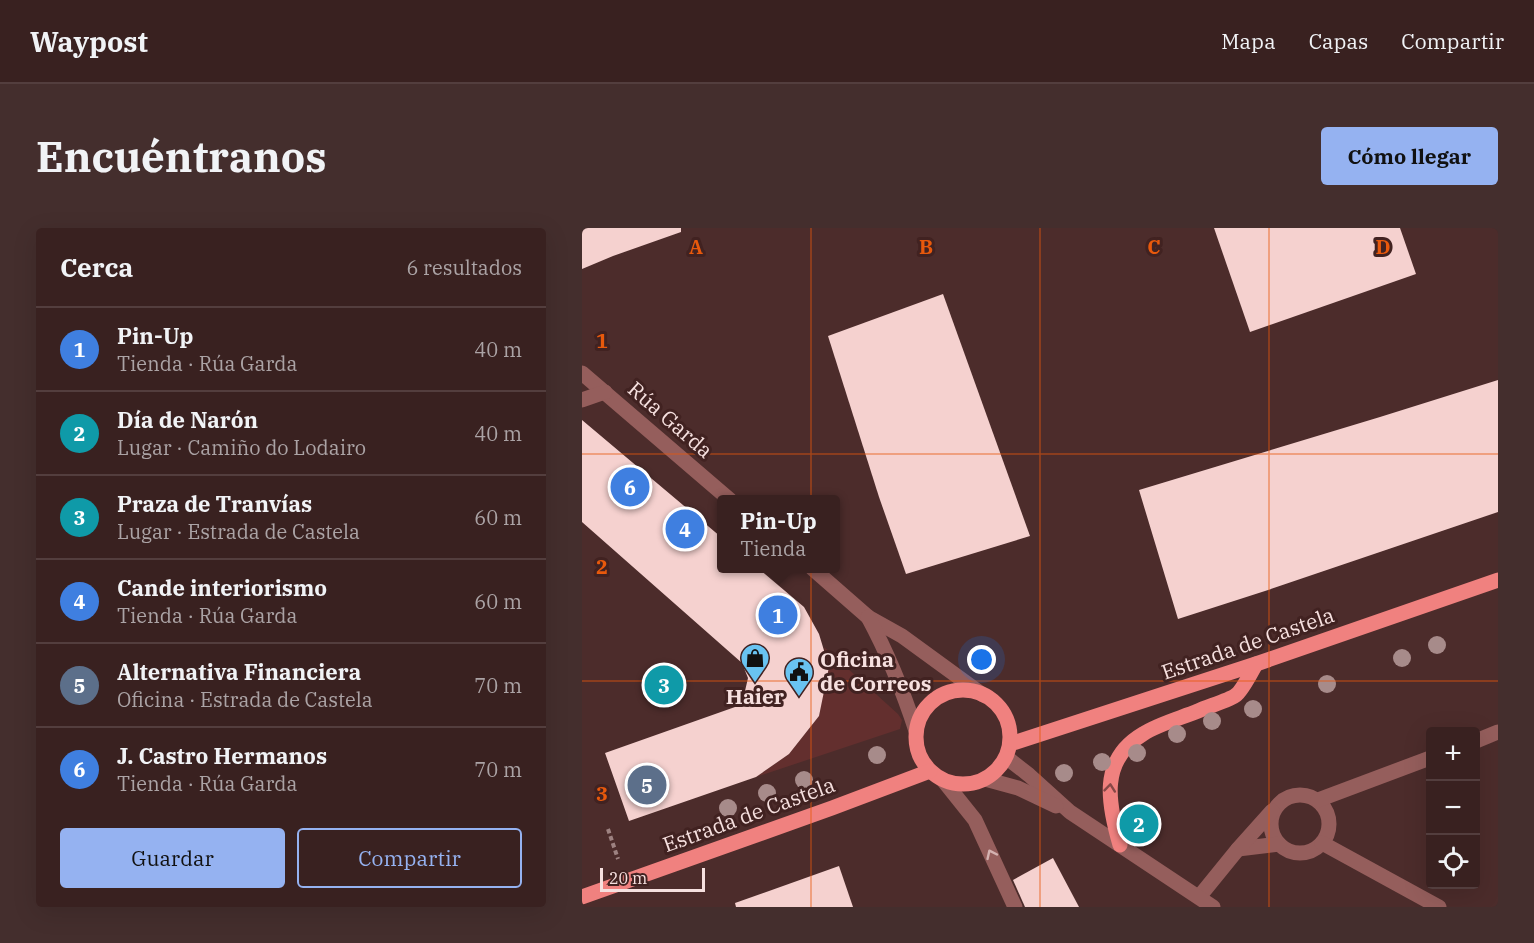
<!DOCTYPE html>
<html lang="es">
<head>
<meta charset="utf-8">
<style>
  body { margin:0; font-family:"IBM Plex Serif",serif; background:#442e2d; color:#f1f3f6 }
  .controls { position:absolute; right:18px; bottom:18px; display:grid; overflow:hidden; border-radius:6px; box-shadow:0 6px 24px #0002 }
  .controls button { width:54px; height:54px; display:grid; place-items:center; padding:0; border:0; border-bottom:2px solid #533e3e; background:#392120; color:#f1f3f6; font:30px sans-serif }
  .scale { position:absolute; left:18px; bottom:15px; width:105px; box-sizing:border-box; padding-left:6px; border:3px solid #f6e0df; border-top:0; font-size:16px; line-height:21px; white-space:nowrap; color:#f6e0df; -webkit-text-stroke:4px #412221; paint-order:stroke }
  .you { position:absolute; left:400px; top:432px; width:21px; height:21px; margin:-15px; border:4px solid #fff; border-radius:50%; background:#1a73e8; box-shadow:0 0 0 9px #1a73e833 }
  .badge { display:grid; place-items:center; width:39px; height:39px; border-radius:50%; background:#95b2f1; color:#fff; font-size:20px; font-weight:700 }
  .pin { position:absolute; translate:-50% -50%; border:3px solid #fff; box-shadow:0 2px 6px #0006 }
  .popup { position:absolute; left:135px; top:267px; width:123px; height:78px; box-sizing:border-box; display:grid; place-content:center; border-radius:6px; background:#392120; filter:drop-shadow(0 2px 4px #0005); font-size:20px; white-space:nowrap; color:#aba3a5 }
  .popup b { font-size:22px; color:#f1f3f6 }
  .popup::after { content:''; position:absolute; left:50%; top:100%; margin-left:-12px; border:12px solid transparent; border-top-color:#392120 }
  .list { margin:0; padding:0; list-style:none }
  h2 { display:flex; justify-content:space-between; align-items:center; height:78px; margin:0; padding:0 24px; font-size:26px }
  h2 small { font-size:20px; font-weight:400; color:#aba3a5 }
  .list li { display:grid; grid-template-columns:39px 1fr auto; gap:18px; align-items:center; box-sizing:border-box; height:84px; padding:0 24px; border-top:2px solid #533e3e }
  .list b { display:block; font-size:22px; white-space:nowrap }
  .list p { margin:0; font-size:20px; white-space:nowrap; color:#aba3a5 }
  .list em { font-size:20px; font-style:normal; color:#aba3a5 }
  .actions { display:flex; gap:12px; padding:18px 24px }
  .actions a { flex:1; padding:14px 0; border:2px solid #95b2f1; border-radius:6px; text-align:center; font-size:21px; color:#95b2f1 }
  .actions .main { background:#95b2f1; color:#111 }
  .icon { flex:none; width:33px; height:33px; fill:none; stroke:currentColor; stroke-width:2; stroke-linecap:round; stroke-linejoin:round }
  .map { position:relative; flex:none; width:916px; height:679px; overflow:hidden; border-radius:6px }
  header { display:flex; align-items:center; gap:36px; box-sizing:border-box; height:84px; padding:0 30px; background:#392120; border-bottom:2px solid #533e3e }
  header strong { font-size:28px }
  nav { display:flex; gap:33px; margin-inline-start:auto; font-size:21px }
  .intro { display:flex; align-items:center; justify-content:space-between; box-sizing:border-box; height:144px; padding:0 36px }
  h1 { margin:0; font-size:42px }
  .button { padding:15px 27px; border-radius:6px; background:#95b2f1; color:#111; font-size:21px; font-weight:700 }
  main { display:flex; gap:36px; padding:0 36px }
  aside { flex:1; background:#392120; border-radius:6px; box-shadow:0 6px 24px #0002 }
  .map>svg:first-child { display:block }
  .green { fill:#632f2e }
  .building { fill:#f5d1cf }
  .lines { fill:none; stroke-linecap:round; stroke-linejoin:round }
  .path { stroke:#9d8281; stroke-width:4; stroke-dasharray:4.5 3; stroke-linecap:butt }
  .service { stroke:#955e5c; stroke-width:15 }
  .minor { stroke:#955e5c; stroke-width:15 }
  .primary { stroke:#f0817f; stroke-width:15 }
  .tree { fill:#a78b8a }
  .oneway { stroke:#874847 }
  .oneway2 { stroke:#d4b2b1 }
  .grid { fill:none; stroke:#e8590c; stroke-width:1.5; stroke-opacity:0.55 }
  .labels { text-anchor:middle; stroke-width:6; stroke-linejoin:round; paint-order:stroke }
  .street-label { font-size:21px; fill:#f6e0df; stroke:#412221 }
  .poi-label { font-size:21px; font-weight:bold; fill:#f6e0df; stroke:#412221; text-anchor:start }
  .grid-label { font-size:20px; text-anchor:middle; font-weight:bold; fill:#e8590c; stroke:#412221; stroke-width:6; stroke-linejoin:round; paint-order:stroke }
</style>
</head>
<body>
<header>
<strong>Waypost</strong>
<nav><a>Mapa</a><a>Capas</a><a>Compartir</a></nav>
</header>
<div class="intro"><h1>Encuéntranos</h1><a class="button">Cómo llegar</a></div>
<main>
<aside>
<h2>Cerca<small>6 resultados</small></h2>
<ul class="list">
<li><span class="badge" style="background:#3f7fe0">1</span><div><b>Pin-Up</b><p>Tienda · Rúa Garda</p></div><em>40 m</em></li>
<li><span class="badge" style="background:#0f9aa8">2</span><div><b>Día de Narón</b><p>Lugar · Camiño do Lodairo</p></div><em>40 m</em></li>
<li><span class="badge" style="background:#0f9aa8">3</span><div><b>Praza de Tranvías</b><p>Lugar · Estrada de Castela</p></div><em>60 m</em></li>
<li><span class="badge" style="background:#3f7fe0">4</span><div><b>Cande interiorismo</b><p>Tienda · Rúa Garda</p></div><em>60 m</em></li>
<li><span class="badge" style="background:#5c6f8a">5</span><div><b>Alternativa Financiera</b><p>Oficina · Estrada de Castela</p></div><em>70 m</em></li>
<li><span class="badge" style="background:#3f7fe0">6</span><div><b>J. Castro Hermanos</b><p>Tienda · Rúa Garda</p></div><em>70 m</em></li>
</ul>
<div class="actions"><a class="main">Guardar</a><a>Compartir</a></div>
</aside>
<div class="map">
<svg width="916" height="679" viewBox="0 0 916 679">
  <rect width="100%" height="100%" fill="#4c2c2b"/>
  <polygon class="green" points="242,419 316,486 320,492 318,501 174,549 207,526 237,488 247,439"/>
  <g class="building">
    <polygon points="0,0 99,0 99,4 31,28 0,41"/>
    <polygon points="632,0 818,0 834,46 668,104"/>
    <polygon points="361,66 448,308 324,346 297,269 246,108"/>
    <polygon points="916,152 916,284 683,363 596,391 557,262 798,189"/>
    <polygon points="0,192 139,309 139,340 176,340 222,379 237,406 247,439 237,488 207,526 174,549 47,593 23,525 153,479 163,463 166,450 160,435 0,294"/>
    <polygon points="471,630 497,679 443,679 431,652"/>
    <polygon points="257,638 271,679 154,679 153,675"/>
  </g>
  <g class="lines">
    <polyline class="path" points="26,601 36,631"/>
    <g class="service">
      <polyline points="894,513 916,504"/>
      <circle cx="718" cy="596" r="29"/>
      <polyline points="736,572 848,530"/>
      <polyline points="740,615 857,679"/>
      <polyline points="656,621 697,616"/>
      <polyline points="617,669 656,621 690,583"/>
    </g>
    <g class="minor">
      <polyline points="0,145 148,272"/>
      <polyline points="0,172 23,164"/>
      <polyline points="230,340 286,389 320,408 401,467"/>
      <path d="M286,389C306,426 321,463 334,503"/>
      <polyline points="424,529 447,547 488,584 631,679"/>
      <polyline points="403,551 436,560 474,578"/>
      <polyline points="361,552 393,592 433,679"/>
    </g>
    <g class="primary">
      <circle cx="381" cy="509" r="47"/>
      <polyline points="428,516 674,436 916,352"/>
      <path d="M538,617C526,576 517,532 561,506C576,496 599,490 616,483C624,479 648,472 654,467C660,463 670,443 674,436"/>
      <polyline points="0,669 250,580 348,543"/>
    </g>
  </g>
  <g class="tree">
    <circle cx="855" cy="417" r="9"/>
    <circle cx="820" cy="430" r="9"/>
    <circle cx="745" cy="456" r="9"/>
    <circle cx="671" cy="481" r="9"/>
    <circle cx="630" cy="493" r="9"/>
    <circle cx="595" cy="506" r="9"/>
    <circle cx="555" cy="525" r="9"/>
    <circle cx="295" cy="527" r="9"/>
    <circle cx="520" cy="534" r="9"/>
    <circle cx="482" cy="545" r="9"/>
    <circle cx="222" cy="552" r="9"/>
    <circle cx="185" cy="565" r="9"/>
    <circle cx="146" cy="580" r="9"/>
  </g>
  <defs><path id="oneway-chevron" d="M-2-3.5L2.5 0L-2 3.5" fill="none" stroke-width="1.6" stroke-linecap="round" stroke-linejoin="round" transform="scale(1.5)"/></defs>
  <use class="oneway" href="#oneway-chevron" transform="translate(528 560) rotate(-84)"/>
  <use class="oneway2" href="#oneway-chevron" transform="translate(409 626) rotate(-115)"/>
  <path class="grid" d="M229,0V679M458,0V679M687,0V679M0,226H916M0,453H916"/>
  <defs>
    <g id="shop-pin" transform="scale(1.5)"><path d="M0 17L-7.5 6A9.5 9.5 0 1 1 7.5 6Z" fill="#69c3f1" stroke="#412221"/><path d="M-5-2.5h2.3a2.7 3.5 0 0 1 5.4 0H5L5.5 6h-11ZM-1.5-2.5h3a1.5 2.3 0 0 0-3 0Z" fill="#111"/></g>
    <g id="civic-pin" transform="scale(1.5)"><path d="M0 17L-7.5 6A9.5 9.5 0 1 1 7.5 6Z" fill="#69c3f1" stroke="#412221"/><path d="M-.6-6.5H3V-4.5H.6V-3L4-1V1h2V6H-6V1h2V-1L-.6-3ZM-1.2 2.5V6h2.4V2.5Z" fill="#111"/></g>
  </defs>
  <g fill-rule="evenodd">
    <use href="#shop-pin" x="173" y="430"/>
    <use href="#civic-pin" x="217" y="444"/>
  </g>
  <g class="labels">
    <g class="street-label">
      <text transform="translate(88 192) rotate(41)" y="7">Rúa Garda</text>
      <text transform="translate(666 416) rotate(-19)" y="7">Estrada de Castela</text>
      <text transform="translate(167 587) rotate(-20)" y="7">Estrada de Castela</text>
    </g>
    <g class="poi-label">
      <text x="238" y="439">Oficina<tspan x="238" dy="24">de Correos</tspan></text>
      <text x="173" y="476" text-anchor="middle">Haier</text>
    </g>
  </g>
  <g class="grid-label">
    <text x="114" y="26">A</text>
    <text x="344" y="26">B</text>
    <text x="572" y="26">C</text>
    <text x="801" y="26">D</text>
    <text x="20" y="120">1</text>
    <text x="20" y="346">2</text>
    <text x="20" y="573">3</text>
  </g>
</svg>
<div class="controls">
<button>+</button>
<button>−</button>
<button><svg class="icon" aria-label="locate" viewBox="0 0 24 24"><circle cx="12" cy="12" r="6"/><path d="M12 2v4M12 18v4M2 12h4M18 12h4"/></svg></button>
</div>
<div class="scale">20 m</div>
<div class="you"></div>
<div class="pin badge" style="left:196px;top:387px;background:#3f7fe0">1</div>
<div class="popup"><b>Pin-Up</b>Tienda</div>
<div class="pin badge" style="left:557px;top:596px;background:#0f9aa8">2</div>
<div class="pin badge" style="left:82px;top:457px;background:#0f9aa8">3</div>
<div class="pin badge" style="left:103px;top:301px;background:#3f7fe0">4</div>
<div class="pin badge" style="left:65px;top:557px;background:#5c6f8a">5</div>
<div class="pin badge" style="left:48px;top:259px;background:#3f7fe0">6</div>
</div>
</main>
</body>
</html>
